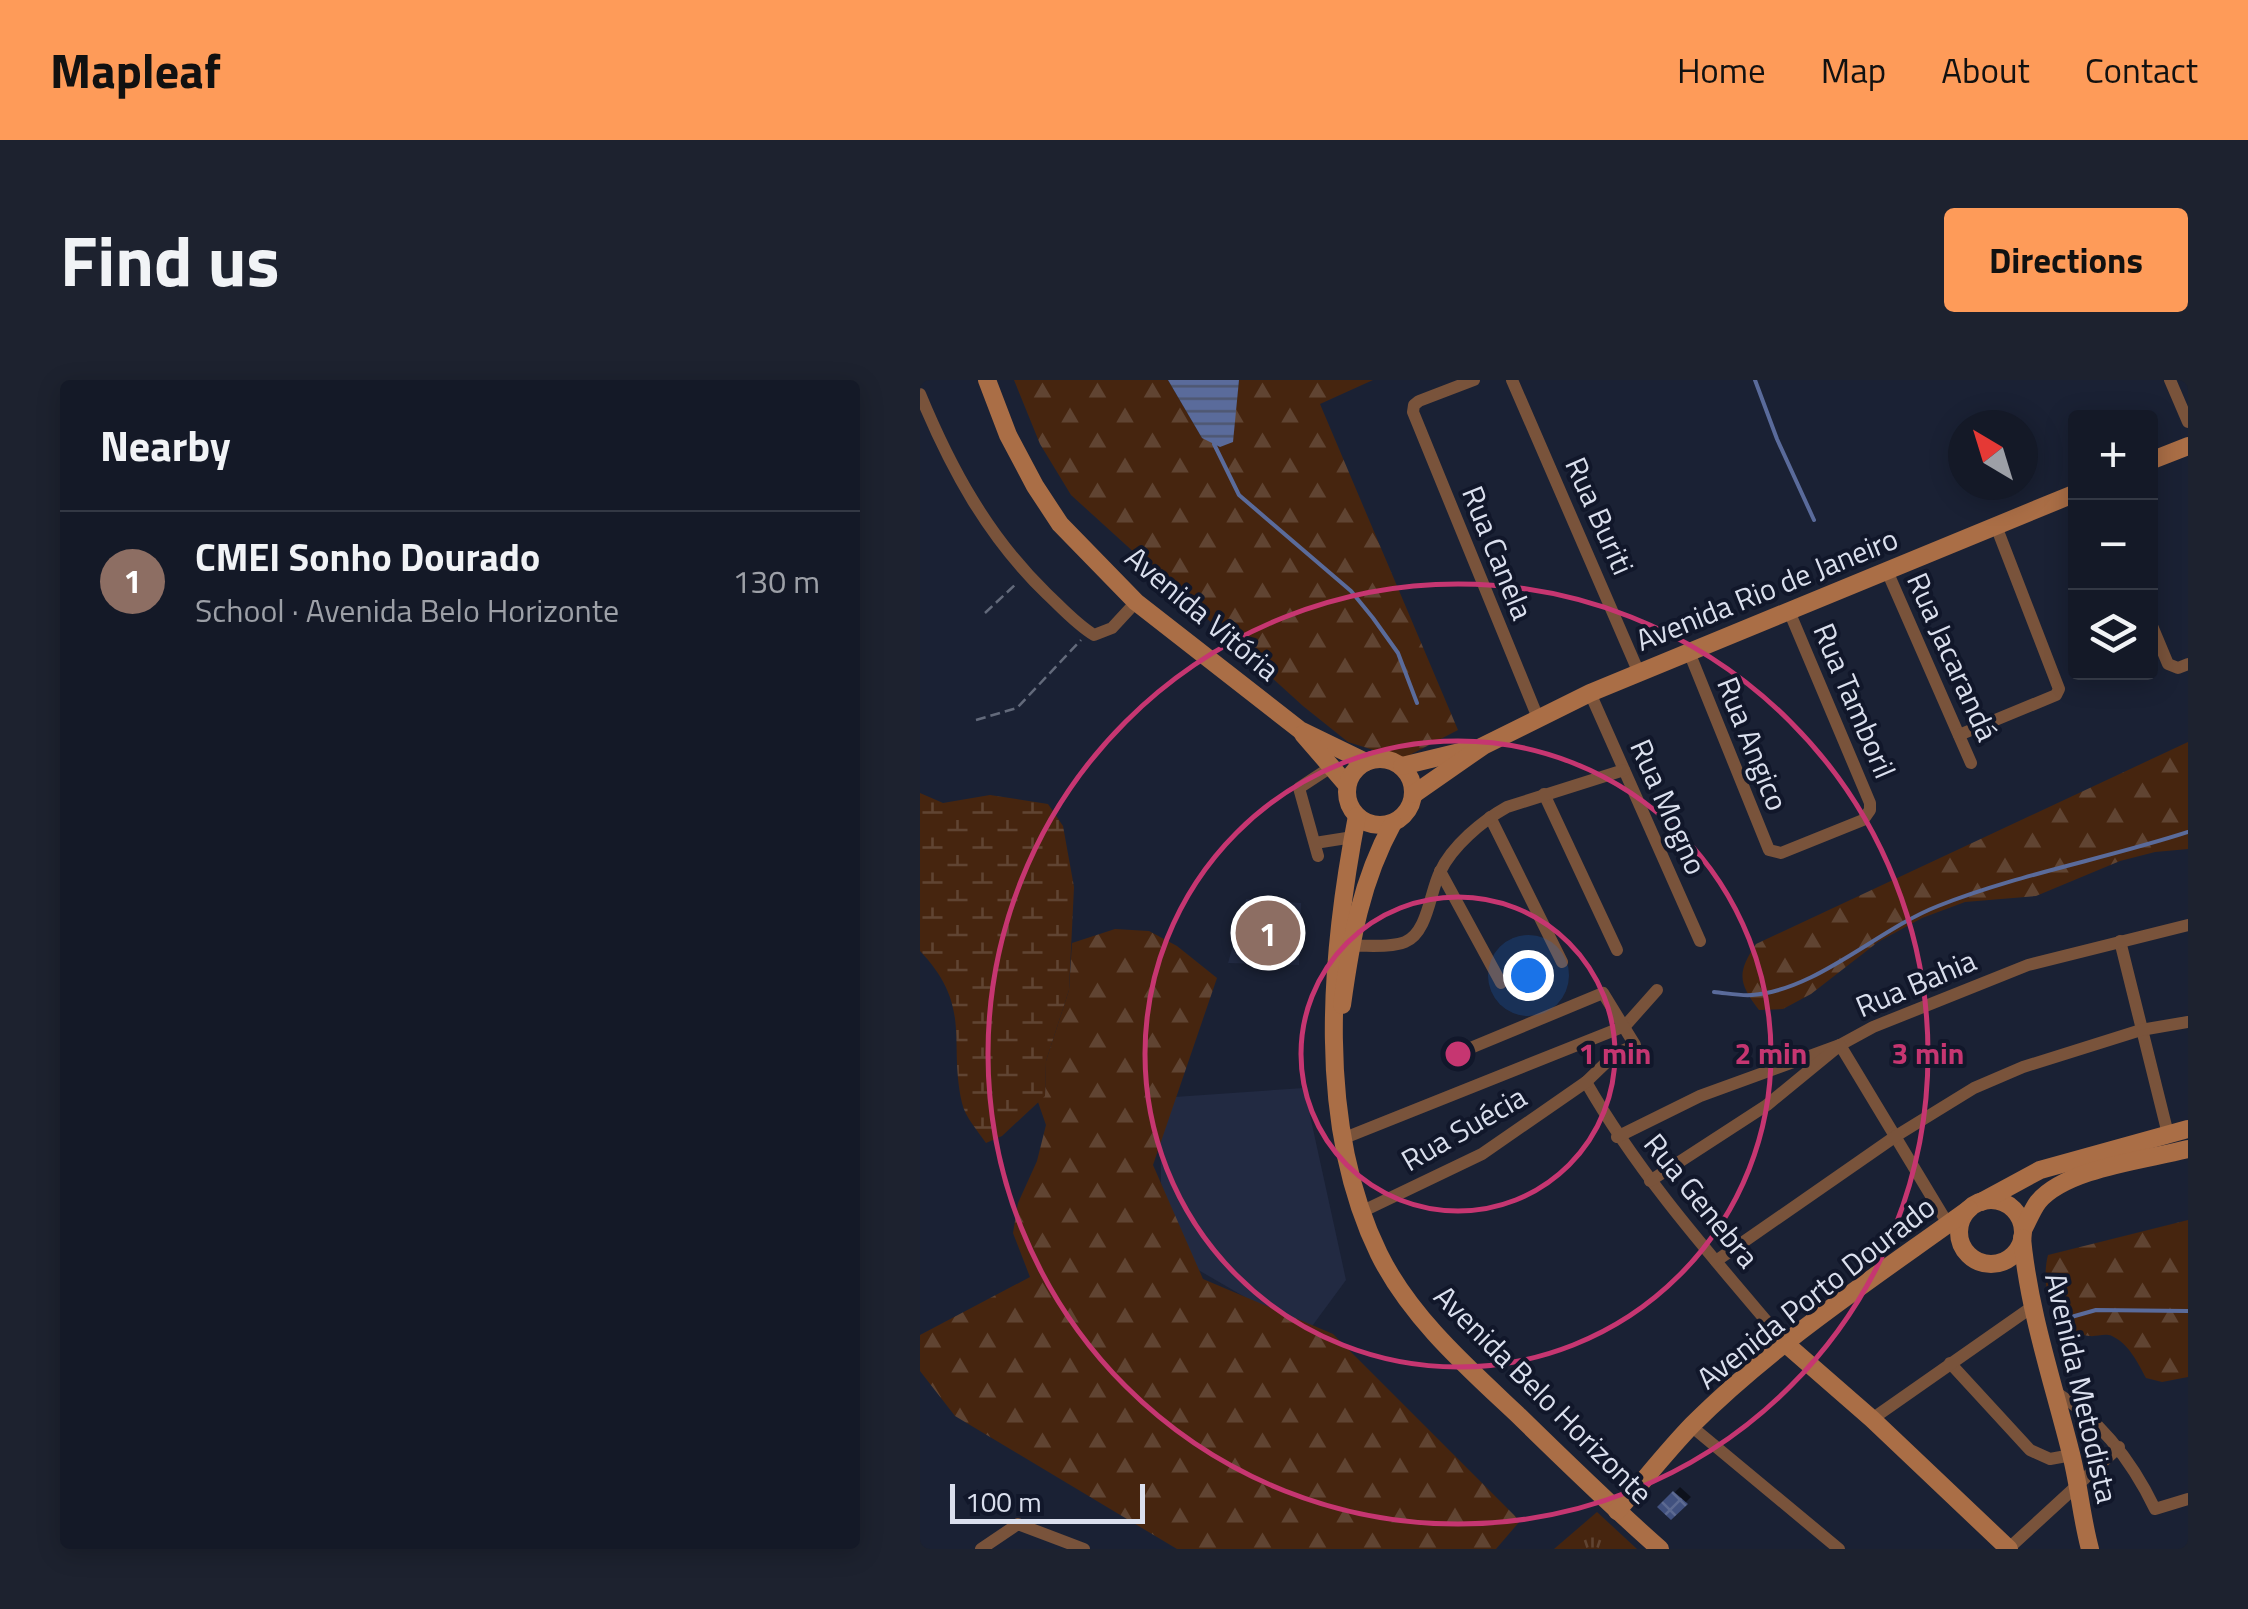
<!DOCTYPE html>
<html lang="en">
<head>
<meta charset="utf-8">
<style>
  body { margin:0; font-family:"Titillium Web",sans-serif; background:#1d222f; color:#f1f3f6 }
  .controls { position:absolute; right:30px; top:30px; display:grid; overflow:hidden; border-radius:10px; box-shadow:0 5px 25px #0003 }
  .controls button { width:90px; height:90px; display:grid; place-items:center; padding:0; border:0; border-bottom:2px solid #333844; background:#141927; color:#f1f3f6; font:50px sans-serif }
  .compass { position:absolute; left:1028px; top:30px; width:90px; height:90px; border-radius:50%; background:#141927; box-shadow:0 5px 25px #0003; rotate:322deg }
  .scale { position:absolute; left:30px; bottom:25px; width:195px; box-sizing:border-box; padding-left:10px; border:5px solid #dadfed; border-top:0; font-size:28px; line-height:35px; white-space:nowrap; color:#dadfed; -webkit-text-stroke:8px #11172a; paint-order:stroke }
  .you { position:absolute; left:608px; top:595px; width:35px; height:35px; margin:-25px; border:8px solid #fff; border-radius:50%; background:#1a73e8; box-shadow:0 0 0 15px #1a73e833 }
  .badge { display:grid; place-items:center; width:65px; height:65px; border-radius:50%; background:#fe9b59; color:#fff; font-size:32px; font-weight:700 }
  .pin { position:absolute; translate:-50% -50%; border:5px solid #fff; box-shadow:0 2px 10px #0006 }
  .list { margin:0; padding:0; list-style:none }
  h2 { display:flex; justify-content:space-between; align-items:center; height:130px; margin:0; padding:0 40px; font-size:42px }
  h2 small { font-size:32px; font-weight:400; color:#9da0a7 }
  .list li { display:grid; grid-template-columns:65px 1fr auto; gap:30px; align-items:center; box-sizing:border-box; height:140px; padding:0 40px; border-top:2px solid #333844 }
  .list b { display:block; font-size:38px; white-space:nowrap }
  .list p { margin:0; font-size:32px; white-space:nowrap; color:#9da0a7 }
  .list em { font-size:32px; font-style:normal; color:#9da0a7 }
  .icon { flex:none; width:55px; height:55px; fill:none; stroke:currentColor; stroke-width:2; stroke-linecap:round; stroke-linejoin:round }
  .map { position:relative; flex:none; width:1268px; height:1169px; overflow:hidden; border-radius:10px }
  header { display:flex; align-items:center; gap:60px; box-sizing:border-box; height:140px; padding:0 50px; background:#fe9b59; color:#111 }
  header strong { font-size:48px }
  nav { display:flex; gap:55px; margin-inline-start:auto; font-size:35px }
  .intro { display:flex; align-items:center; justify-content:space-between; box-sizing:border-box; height:240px; padding:0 60px }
  h1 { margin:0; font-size:70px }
  .button { padding:25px 45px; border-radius:10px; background:#fe9b59; color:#111; font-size:35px; font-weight:700 }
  main { display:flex; gap:60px; padding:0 60px }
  aside { flex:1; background:#141927; border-radius:10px; box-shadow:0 5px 25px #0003 }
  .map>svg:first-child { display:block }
  .built { fill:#222a42 }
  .forest { fill:url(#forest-firs) }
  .wetland { fill:url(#wetland-marsh) }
  .park { fill:url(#park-tufts) }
  .water { fill:url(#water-rules) }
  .shadow { fill:#0007 }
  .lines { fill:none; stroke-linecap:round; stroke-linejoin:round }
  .stream { stroke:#5a6b9b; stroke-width:4 }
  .building { fill:url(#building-cross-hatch) }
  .path { stroke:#636a7b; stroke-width:2.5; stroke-dasharray:10 5; stroke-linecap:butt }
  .street { stroke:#79533b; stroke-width:12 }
  .secondary { stroke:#aa6e46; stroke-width:18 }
  .ring { fill:none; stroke:#c63671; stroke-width:5 }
  .labels { text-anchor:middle; stroke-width:8; stroke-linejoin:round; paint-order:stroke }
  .street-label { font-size:30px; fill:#dadfed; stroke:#11172a }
  .centre { fill:#c63671; stroke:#11172a; stroke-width:5 }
  .ring-label { font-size:30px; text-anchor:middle; font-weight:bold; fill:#c63671; stroke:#11172a; stroke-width:8; stroke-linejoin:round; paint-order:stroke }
</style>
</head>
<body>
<header>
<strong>Mapleaf</strong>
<nav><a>Home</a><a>Map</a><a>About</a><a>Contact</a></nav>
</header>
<div class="intro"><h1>Find us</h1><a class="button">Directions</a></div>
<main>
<aside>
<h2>Nearby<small></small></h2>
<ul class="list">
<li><span class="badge" style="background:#8d6e63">1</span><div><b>CMEI Sonho Dourado</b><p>School · Avenida Belo Horizonte</p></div><em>130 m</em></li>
</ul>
</aside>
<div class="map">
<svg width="1268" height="1169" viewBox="0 0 1268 1169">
  <defs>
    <pattern id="forest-firs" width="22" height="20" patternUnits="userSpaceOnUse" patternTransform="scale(2.5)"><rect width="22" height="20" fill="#46250f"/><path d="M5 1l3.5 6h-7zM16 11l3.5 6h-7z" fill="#604432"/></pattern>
    <pattern id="wetland-marsh" width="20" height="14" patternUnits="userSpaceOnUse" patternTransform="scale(2.5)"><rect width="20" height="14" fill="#46250f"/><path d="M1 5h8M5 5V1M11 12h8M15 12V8" fill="none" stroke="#604432"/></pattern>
    <pattern id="park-tufts" width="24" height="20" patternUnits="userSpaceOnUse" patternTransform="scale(2.5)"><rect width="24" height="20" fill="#46250f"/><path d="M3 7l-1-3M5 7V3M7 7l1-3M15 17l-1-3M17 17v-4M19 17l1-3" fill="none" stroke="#604432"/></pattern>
    <pattern id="water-rules" width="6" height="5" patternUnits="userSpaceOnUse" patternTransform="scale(2.5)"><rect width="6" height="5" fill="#5a6b9b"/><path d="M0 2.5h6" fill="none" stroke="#4e5771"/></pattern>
    <pattern id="building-cross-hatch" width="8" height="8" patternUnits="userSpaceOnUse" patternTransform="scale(2.5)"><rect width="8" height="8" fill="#41517f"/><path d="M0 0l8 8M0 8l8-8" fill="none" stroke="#5c6a91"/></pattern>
  </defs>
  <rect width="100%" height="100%" fill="#1a2134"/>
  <g class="built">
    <polygon points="326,519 381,523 379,585 308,583"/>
    <polygon points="384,708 426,900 387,953 268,884 241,803 240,718"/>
  </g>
  <g class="forest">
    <polygon points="94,0 248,0 282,58 316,26 319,0 453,0 400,24 538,350 482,379 428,362 383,326 151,115 120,64"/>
    <path d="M1268,362V469L1235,472L1200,481L1116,516L1045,522L1002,538L958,562L891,614L863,629L839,630C818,602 817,593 836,564Z"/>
    <polygon points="195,549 229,551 257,566 297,598 233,785 283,899 413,954 600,1141 576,1169 257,1169 35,1036 0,991 0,955 110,897 93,853 98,823 117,781 126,745 118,722 125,715 126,681 149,610 152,563"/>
    <path d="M1268,840V997L1242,1002L1226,998C1218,983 1209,964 1192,956C1184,953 1177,957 1169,956C1131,951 1120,907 1128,875Z"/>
  </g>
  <path class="wetland" d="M0,413L23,423L70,415L128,424L143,446L154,507L149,610L126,681L125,716L82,756L66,763C58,751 45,737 42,723C28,660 53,627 0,571Z"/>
  <polygon class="park" points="677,1132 717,1169 634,1169"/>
  <polygon class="water" points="248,0 319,0 313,62 300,67 282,58"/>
  <polygon class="shadow" points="760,1107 771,1117 751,1137 740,1127"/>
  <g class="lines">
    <g class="stream">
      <polyline points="835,0 857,59 894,140"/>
      <polyline points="294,64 319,115 431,211 453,238 478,273 497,323"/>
      <path d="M794,612C806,613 820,616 832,615C897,610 957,550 1018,526C1099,494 1185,479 1268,452"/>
      <polyline points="1137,941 1176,930 1268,931"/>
    </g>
  </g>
  <polygon class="building" points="753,1111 768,1124 751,1140 737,1127"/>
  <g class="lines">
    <g class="path">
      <polyline points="65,233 97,203"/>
      <polyline points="56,340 97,328 161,260"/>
    </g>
    <g class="street">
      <polyline points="554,0 499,21 494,25 493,32 618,338"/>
      <polyline points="592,0 719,293"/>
      <polyline points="1250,0 1268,42"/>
      <path d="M0,14C31,89 68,157 127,214C142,228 156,244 174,255L192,248L216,222"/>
      <polyline points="967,191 1051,383"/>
      <polyline points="1230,241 1248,284 1258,288 1268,284"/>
      <polyline points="769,272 849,470 861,473 943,440 950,430 950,423 869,231"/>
      <polyline points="670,313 780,561"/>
      <polyline points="1039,355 1136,315 1139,309 1076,146"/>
      <polyline points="624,414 697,570"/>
      <polyline points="570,437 642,582"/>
      <polyline points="395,463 433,457"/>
      <polyline points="398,476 379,408 411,387"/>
      <polyline points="520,491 581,603"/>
      <polyline points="1200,561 1248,754"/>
      <path d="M430,566C446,565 470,568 485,562C508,553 510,511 520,492C532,466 562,441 587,427L704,390"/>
      <path d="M666,702C721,798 795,880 866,964"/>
      <polyline points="697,757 780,716 920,665 953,647 1108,585 1268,545"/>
      <polyline points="422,759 705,646 737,610"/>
      <polyline points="730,801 847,725 920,665 1028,844"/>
      <polyline points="441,832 562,774 666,702 694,675 715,665 683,613 548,669"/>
      <polyline points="796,881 976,756 1054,708 1103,687 1221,650 1268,642"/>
      <polyline points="1030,983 1110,1070 1130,1079 1152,1075"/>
      <path d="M1134,1011C1181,1040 1212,1081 1235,1129L1268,1119"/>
      <polyline points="952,1039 1112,927"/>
      <polyline points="771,1046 919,1169"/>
      <polyline points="61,1169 98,1144 164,1169"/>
      <polyline points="1088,1169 1199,1067"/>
    </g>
    <g class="secondary">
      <polyline points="67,0 88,55 115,106 140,144 216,222 380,350 446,382"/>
      <polyline points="1230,81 1268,66"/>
      <polyline points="383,354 427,405"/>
      <circle cx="460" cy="412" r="33"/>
      <polyline points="482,386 548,370"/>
      <polyline points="494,414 563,366 670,313 1156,113"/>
      <path d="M437,436C410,576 395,743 459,874C490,937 547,987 597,1034C644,1080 691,1126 740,1169"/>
      <path d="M422,625C431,560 441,501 473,443"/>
      <circle cx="1071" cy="852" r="32"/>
      <polyline points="1061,822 1120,790 1268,749"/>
      <path d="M1103,850C1108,841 1112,830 1118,822C1146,788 1226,780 1268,769"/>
      <path d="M1102,858C1109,931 1132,999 1150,1070C1159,1103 1161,1136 1170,1169"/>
      <polyline points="866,964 952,1039 1089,1169"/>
      <path d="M697,1131C722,1103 746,1072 772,1045C854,963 955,897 1049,829"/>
    </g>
  </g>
  <g class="ring">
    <circle cx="538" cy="674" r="157"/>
    <circle cx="538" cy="674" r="313"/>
    <circle cx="538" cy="674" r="470"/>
  </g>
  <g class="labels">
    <g class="street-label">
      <text transform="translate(679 136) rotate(66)" y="10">Rua Buriti</text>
      <text transform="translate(577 173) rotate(68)" y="10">Rua Canela</text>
      <text transform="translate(847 210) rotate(-22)" y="10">Avenida Rio de Janeiro</text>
      <text transform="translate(282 234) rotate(40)" y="10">Avenida Vitória</text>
      <text transform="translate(1032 277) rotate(66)" y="10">Rua Jacarandá</text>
      <text transform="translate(934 321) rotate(67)" y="10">Rua Tamboril</text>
      <text transform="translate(832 364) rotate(68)" y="10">Rua Angico</text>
      <text transform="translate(748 427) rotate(66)" y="10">Rua Mogno</text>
      <text transform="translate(996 604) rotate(-23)" y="10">Rua Bahia</text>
      <text transform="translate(544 749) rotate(-30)" y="10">Rua Suécia</text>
      <text transform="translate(781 821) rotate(51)" y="10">Rua Genebra</text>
      <text transform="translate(896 913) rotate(-38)" y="10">Avenida Porto Dourado</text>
      <text transform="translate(1161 1008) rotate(77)" y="10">Avenida Metodista</text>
      <text transform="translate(623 1015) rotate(45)" y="10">Avenida Belo Horizonte</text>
    </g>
  </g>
  <circle cx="538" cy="674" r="15" class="centre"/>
  <g class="ring-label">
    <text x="695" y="684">1 min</text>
    <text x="851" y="684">2 min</text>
    <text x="1008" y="684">3 min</text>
  </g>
</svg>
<div class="controls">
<button>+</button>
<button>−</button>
<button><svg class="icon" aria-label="layers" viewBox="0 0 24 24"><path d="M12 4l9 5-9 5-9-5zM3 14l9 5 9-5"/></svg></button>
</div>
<svg class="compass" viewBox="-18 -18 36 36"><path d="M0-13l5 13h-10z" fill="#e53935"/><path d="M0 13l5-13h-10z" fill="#9da0a7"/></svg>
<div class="scale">100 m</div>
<div class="you"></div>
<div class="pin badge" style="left:348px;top:553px;background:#8d6e63">1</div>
</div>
</main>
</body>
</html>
